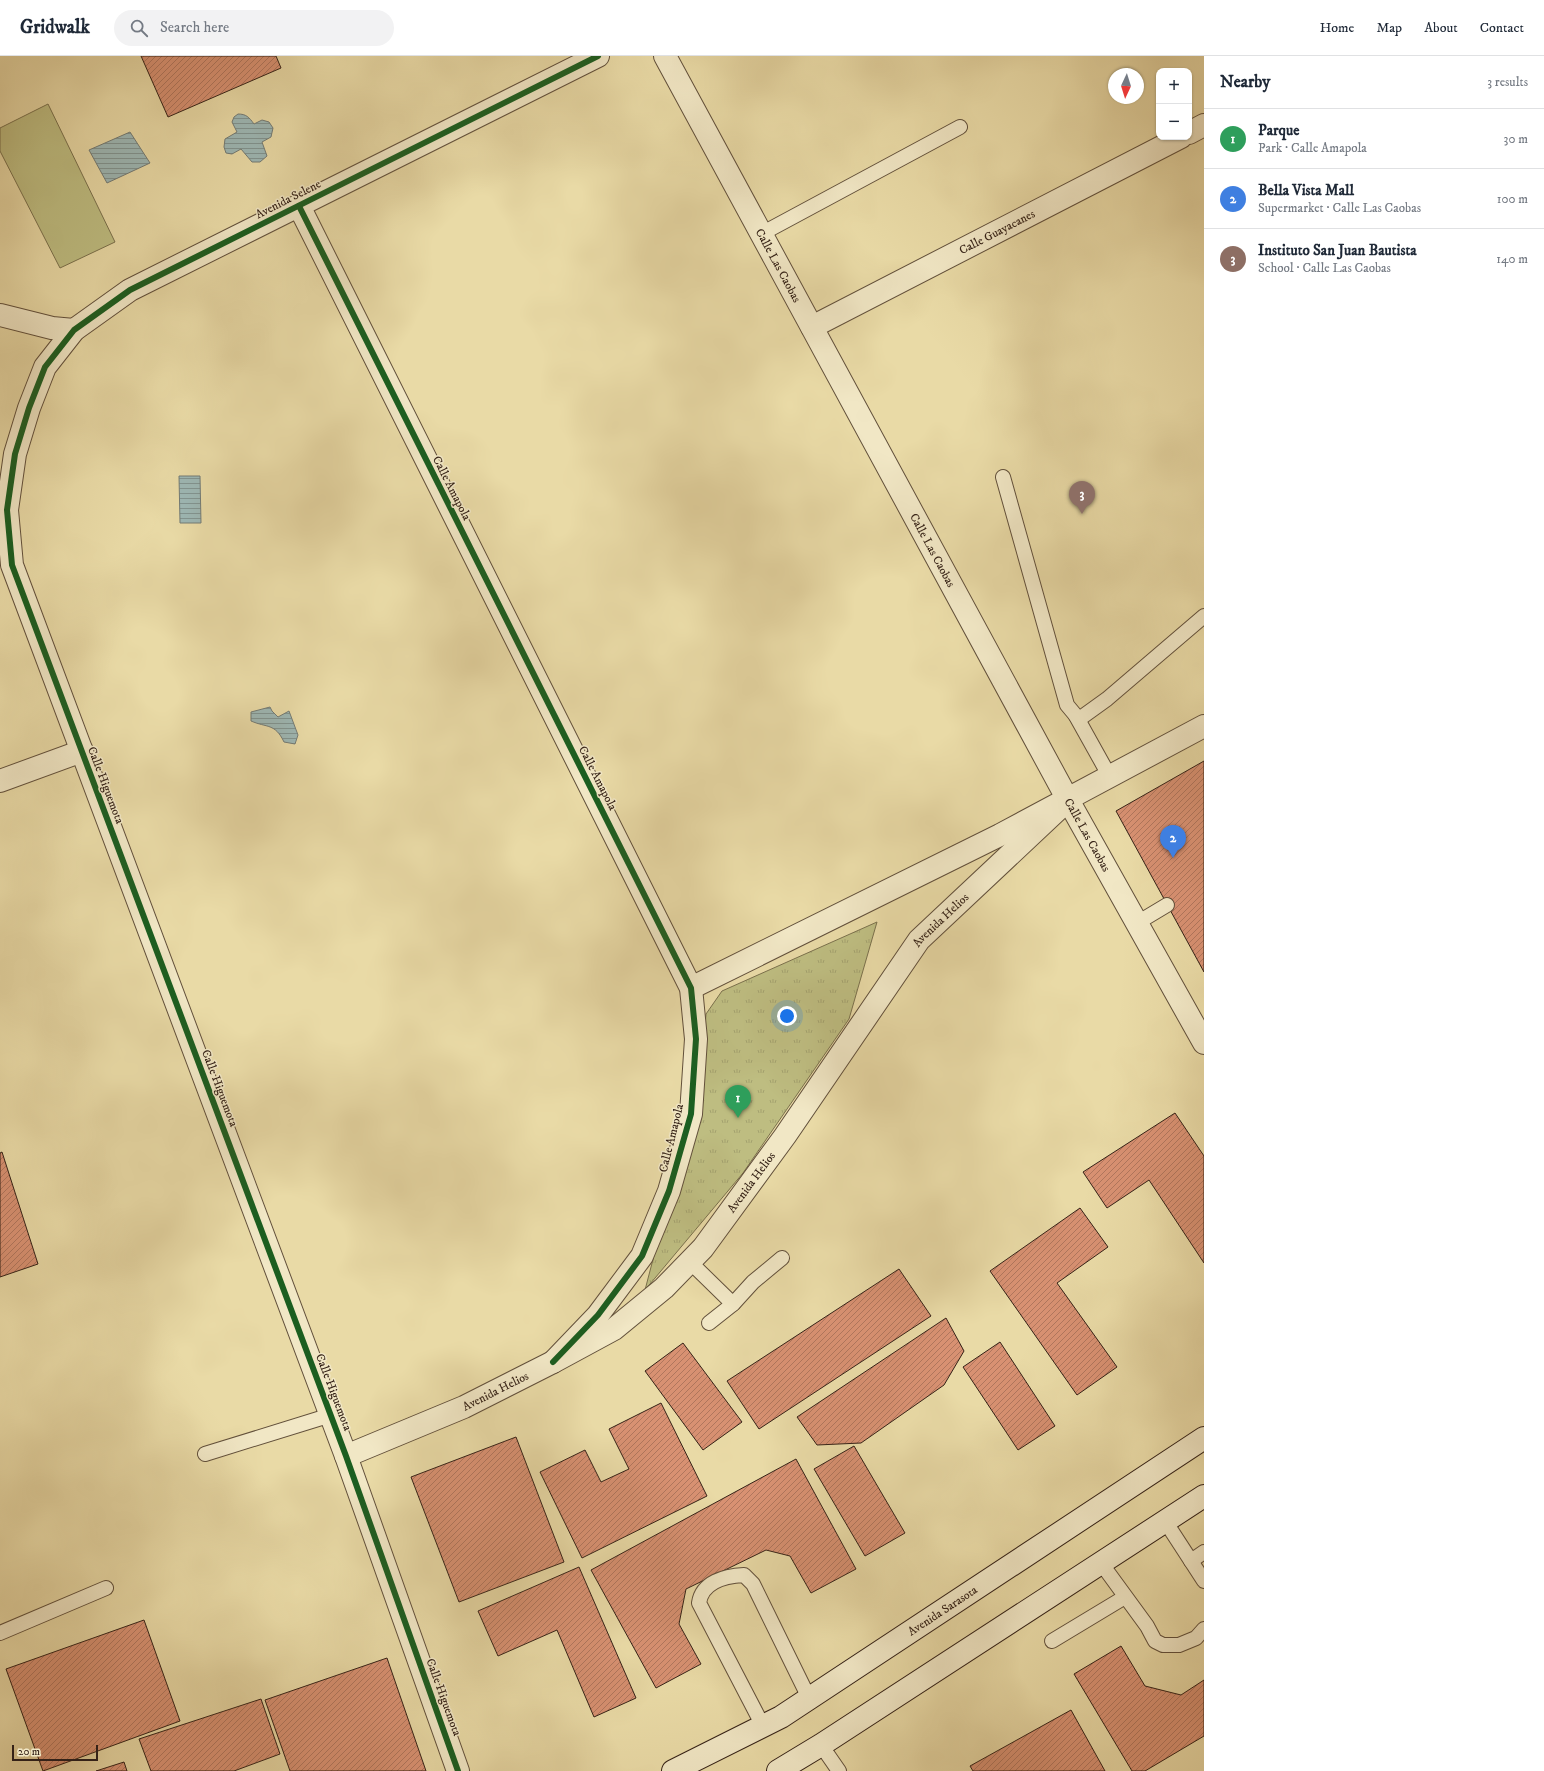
<!DOCTYPE html>
<html lang="en">
<head>
<meta charset="utf-8">
<style>
  body { margin:0; font-family:"IM FELL DW Pica",serif; background:#f2f2f3; color:#1f2937 }
  .controls { position:absolute; right:12px; top:12px; display:grid; overflow:hidden; border-radius:8px; box-shadow:0 1px 3px #0004 }
  .controls button { width:36px; height:36px; display:grid; place-items:center; padding:0; border:0; border-bottom:1px solid #e0e1e3; background:#fff; color:#1f2937; font:20px sans-serif }
  .compass { position:absolute; left:1108px; top:12px; width:36px; height:36px; border-radius:50%; background:#fff; box-shadow:0 1px 3px #0004; rotate:184deg }
  .scale { position:absolute; left:12px; bottom:10px; width:86px; box-sizing:border-box; padding-left:4px; border:2px solid #352217; border-top:0; font-size:11px; line-height:14px; white-space:nowrap; color:#352217; -webkit-text-stroke:3px #f1e7c5; paint-order:stroke }
  .you { position:absolute; left:787px; top:960px; width:14px; height:14px; margin:-10px; border:3px solid #fff; border-radius:50%; background:#1a73e8; box-shadow:0 0 0 6px #1a73e833 }
  .badge { display:grid; place-items:center; width:26px; height:26px; border-radius:50%; background:#8f2418; color:#fff; font-size:13px; font-weight:700 }
  .pin { position:absolute; translate:-50% -33px; filter:drop-shadow(0 1px 2px #0008) }
  .pin::after { content:''; position:absolute; top:21px; width:14px; height:12px; background:inherit; clip-path:polygon(0 0,100% 0,50% 100%) }
  .list { margin:0; padding:0; list-style:none }
  h2 { display:flex; justify-content:space-between; align-items:center; height:52px; margin:0; padding:0 16px; font-size:17px }
  h2 small { font-size:13px; font-weight:400; color:#747a83 }
  .list li { display:grid; grid-template-columns:26px 1fr auto; gap:12px; align-items:center; box-sizing:border-box; height:60px; padding:0 16px; border-top:1px solid #e0e1e3 }
  .list b { display:block; font-size:15px; white-space:nowrap }
  .list p { margin:0; font-size:13px; white-space:nowrap; color:#747a83 }
  .list em { font-size:13px; font-style:normal; color:#747a83 }
  .icon { flex:none; width:22px; height:22px; fill:none; stroke:currentColor; stroke-width:2; stroke-linecap:round; stroke-linejoin:round }
  .map { position:relative; flex:none; width:1204px; height:1715px; overflow:hidden }
  header { display:flex; align-items:center; gap:24px; box-sizing:border-box; height:56px; padding:0 20px; background:#fff; border-bottom:1px solid #e0e1e3 }
  header strong { font-size:19px }
  nav { display:flex; gap:22px; margin-inline-start:auto; font-size:14px }
  .search { width:280px; height:36px; background:#f2f2f3; display:flex; align-items:center; gap:10px; box-sizing:border-box; padding:0 14px; border-radius:22px; color:#747a83; font-size:15px }
  main { display:flex }
  aside { flex:1; background:#fff }
  .map>svg:first-child { display:block }
  .green { fill:#bebd81; stroke:#7a704c }
  .park { fill:url(#park-tufts); stroke:#7a704c }
  .water { fill:url(#water-rules); stroke:#737b75 }
  .building { fill:url(#building-hatch); stroke:#352217 }
  .lines { fill:none; stroke-linecap:round; stroke-linejoin:round }
  .service-casing { stroke:#62503b; stroke-width:16 }
  .minor-casing { stroke:#62503b; stroke-width:24 }
  .secondary-casing { stroke:#352217; stroke-width:24 }
  .service { stroke:#f1e7c5; stroke-width:14 }
  .minor { stroke:#f1e7c5; stroke-width:22 }
  .secondary { stroke:#f1e7c5; stroke-width:22 }
  .cycleway-casing { stroke:#f1e7c5; stroke-width:8 }
  .cycleway { stroke:#1b5e20; stroke-width:6 }
  .labels { text-anchor:middle; stroke-width:3; stroke-linejoin:round; paint-order:stroke }
  .street-label { font-size:12px; fill:#352217; stroke:#f1e7c5 }
</style>
</head>
<body>
<header>
<strong>Gridwalk</strong>
<div class="search"><svg class="icon" aria-label="search" viewBox="0 0 24 24"><circle cx="10" cy="10" r="6"/><path d="M15 15l6 6"/></svg>Search here</div>
<nav><a>Home</a><a>Map</a><a>About</a><a>Contact</a></nav>
</header>
<main>
<div class="map">
<svg width="1204" height="1715" viewBox="0 0 1204 1715">
  <defs>
    <pattern id="park-tufts" width="24" height="20" patternUnits="userSpaceOnUse"><rect width="24" height="20" fill="#bebd81"/><path d="M3 7l-1-3M5 7V3M7 7l1-3M15 17l-1-3M17 17v-4M19 17l1-3" fill="none" stroke="#a4a26f"/></pattern>
    <pattern id="water-rules" width="6" height="5" patternUnits="userSpaceOnUse"><rect width="6" height="5" fill="#9db7b4"/><path d="M0 2.5h6" fill="none" stroke="#819491"/></pattern>
    <pattern id="building-hatch" width="6" height="6" patternUnits="userSpaceOnUse"><rect width="6" height="6" fill="#d89172"/><path d="M-1 1l2-2M0 6l6-6M5 7l2-2" fill="none" stroke="#b0765d"/></pattern>
  </defs>
  <rect width="100%" height="100%" fill="#e9daa6"/>
  <filter id="stains"><feTurbulence type="fractalNoise" baseFrequency=".005" numOctaves="4"/><feColorMatrix values="0 0 0 0 .2 0 0 0 0 .09 0 0 0 0 .02 0 0 0 .5 -.17"/></filter>
  <radialGradient id="worn" r=".72"><stop offset=".6" stop-color="#630" stop-opacity="0"/><stop offset="1" stop-color="#630" stop-opacity=".3"/></radialGradient>
  <polygon class="green" points="48,48 115,186 60,212 0,95 0,72"/>
  <polygon class="park" points="877,866 849,963 743,1117 645,1234 701,1020 706,958 722,935"/>
  <g class="water">
    <path d="M238,58C246,58 249,61 254,68L262,64L269,66L273,72L271,81L262,86L267,100L260,106H252L241,93L232,98L226,97L224,91L225,83L237,76L232,66L234,61Z"/>
    <polygon points="130,76 150,107 107,127 89,94"/>
    <polygon points="179,420 200,420 201,467 180,467"/>
    <path d="M270,651L272,655L278,661L289,655L298,679L295,688L284,686C275,667 267,672 251,665V656Z"/>
  </g>
  <g class="building">
    <polygon points="141,0 276,0 281,12 168,61"/>
    <polygon points="1204,705 1204,916 1116,755"/>
    <polygon points="1175,1057 1204,1100 1204,1207 1149,1124 1107,1152 1083,1116"/>
    <polygon points="2,1096 38,1208 0,1221 0,1097"/>
    <polygon points="1080,1152 1108,1191 1057,1227 1117,1311 1077,1339 990,1215"/>
    <polygon points="899,1213 931,1260 759,1373 727,1325"/>
    <polygon points="946,1262 964,1295 944,1329 861,1387 817,1389 797,1361"/>
    <polygon points="1000,1286 1055,1370 1018,1394 963,1311"/>
    <polygon points="683,1287 742,1366 703,1394 645,1315"/>
    <polygon points="661,1347 707,1440 582,1502 540,1416 585,1394 601,1426 629,1413 609,1373"/>
    <polygon points="516,1381 564,1506 459,1546 411,1421"/>
    <polygon points="854,1390 905,1477 865,1500 814,1413"/>
    <polygon points="796,1403 856,1513 811,1537 790,1500 766,1494 686,1533 679,1568 701,1608 656,1632 591,1514"/>
    <polygon points="579,1511 636,1642 594,1661 557,1574 498,1600 478,1555"/>
    <polygon points="144,1564 180,1665 43,1715 6,1613"/>
    <polygon points="1121,1590 1145,1630 1181,1639 1204,1624 1204,1680 1145,1715 1132,1715 1074,1618"/>
    <polygon points="387,1602 426,1715 290,1715 265,1644"/>
    <polygon points="261,1643 280,1698 234,1715 151,1715 139,1683"/>
    <polygon points="1071,1654 1105,1715 973,1715 970,1710"/>
    <polygon points="124,1706 127,1715 96,1715"/>
  </g>
  <g class="lines">
    <g class="service-casing">
      <g id="service">
        <polyline points="761,178 960,71"/>
        <polyline points="1003,421 1067,649 1077,661 1082,661 1107,643 1204,560"/>
        <polyline points="1076,660 1110,721"/>
        <polyline points="1137,867 1167,849"/>
        <polyline points="689,1205 733,1248 753,1226 782,1202"/>
        <polyline points="709,1267 733,1248"/>
        <polyline points="205,1398 331,1359"/>
        <polyline points="1165,1465 1204,1525"/>
        <polyline points="1191,1505 1204,1496"/>
        <polyline points="1101,1507 1147,1570 1155,1585 1163,1589 1179,1589 1196,1582 1204,1573"/>
        <polyline points="0,1577 106,1532"/>
        <polyline points="1052,1585 1125,1541"/>
        <path d="M763,1670L699,1547C702,1526 725,1520 744,1519L753,1528L809,1642"/>
        <polyline points="821,1689 839,1715"/>
      </g>
    </g>
    <g class="minor-casing">
      <g id="minor">
        <path id="s1" d="M665,0L1068,744L1204,987"/>
        <polyline points="1189,77 1204,69"/>
        <polyline points="299,150 691,932 696,983 691,1058 669,1135 642,1200 598,1259 553,1306"/>
        <polyline points="0,259 52,272 74,274"/>
        <path id="s2" d="M812,271L1181,81"/>
        <polyline points="0,725 82,695"/>
        <polyline points="691,932 1000,779 1204,670"/>
        <path id="s3" d="M346,1400L464,1351L553,1306L614,1273L664,1232L703,1192L785,1080L919,884L1068,744"/>
        <polyline points="458,1715 346,1400 12,509 7,454 15,398 29,352 45,311 74,274 130,234 598,0"/>
      </g>
    </g>
    <g class="secondary-casing">
      <g id="secondary">
        <path id="s4" d="M673,1715L781,1661L1204,1382"/>
        <polyline points="778,1715 821,1689 1204,1440"/>
      </g>
    </g>
    <use href="#service" class="service"/>
    <use href="#minor" class="minor"/>
    <use href="#secondary" class="secondary"/>
    <g class="cycleway-casing">
      <g id="cycleway">
        <polyline points="299,150 691,932 696,983 691,1058 669,1135 642,1200 598,1259 553,1306"/>
        <polyline points="458,1715 346,1400 12,509 7,454 15,398 29,352 45,311 74,274 130,234 598,0"/>
      </g>
    </g>
    <use href="#cycleway" class="cycleway"/>
  </g>
  <g class="labels">
    <g class="street-label">
      <text transform="translate(288 143) rotate(-27)" y="4">Avenida Selene</text>
      <text dy="4" stroke="none"><textPath href="#s2" startOffset="208">Calle Guayacanes</textPath></text>
      <text dy="4" stroke="none"><textPath href="#s1" startOffset="238">Calle Las Caobas</textPath></text>
      <text transform="translate(452 432) rotate(63)" y="4">Calle Amapola</text>
      <text dy="4" stroke="none"><textPath href="#s1" startOffset="562">Calle Las Caobas</textPath></text>
      <text transform="translate(598 722) rotate(63)" y="4">Calle Amapola</text>
      <text transform="translate(106 729) rotate(69)" y="4">Calle Higuemota</text>
      <text dy="4" stroke="none"><textPath href="#s1" startOffset="886">Calle Las Caobas</textPath></text>
      <text dy="4" stroke="none"><textPath href="#s3" startOffset="823">Avenida Helios</textPath></text>
      <text transform="translate(220 1032) rotate(69)" y="4">Calle Higuemota</text>
      <text transform="translate(671 1082) rotate(-76)" y="4">Calle Amapola</text>
      <text dy="4" stroke="none"><textPath href="#s3" startOffset="499">Avenida Helios</textPath></text>
      <text dy="4" stroke="none"><textPath href="#s3" startOffset="163">Avenida Helios</textPath></text>
      <text transform="translate(334 1336) rotate(69)" y="4">Calle Higuemota</text>
      <text dy="4" stroke="none"><textPath href="#s4" startOffset="314">Avenida Sarasota</textPath></text>
      <text transform="translate(444 1641) rotate(70)" y="4">Calle Higuemota</text>
    </g>
  </g>
  <rect width="100%" height="100%" filter="url(#stains)"/>
  <rect width="100%" height="100%" fill="url(#worn)"/>
</svg>
<div class="controls">
<button>+</button>
<button>−</button>
</div>
<svg class="compass" viewBox="-18 -18 36 36"><path d="M0-13l5 13h-10z" fill="#e53935"/><path d="M0 13l5-13h-10z" fill="#747a83"/></svg>
<div class="scale">20 m</div>
<div class="you"></div>
<div class="pin badge" style="left:738px;top:1062px;background:#2e9e5b">1</div>
<div class="pin badge" style="left:1173px;top:802px;background:#3f7fe0">2</div>
<div class="pin badge" style="left:1082px;top:458px;background:#8d6e63">3</div>
</div>
<aside>
<h2>Nearby<small>3 results</small></h2>
<ul class="list">
<li><span class="badge" style="background:#2e9e5b">1</span><div><b>Parque</b><p>Park · Calle Amapola</p></div><em>30 m</em></li>
<li><span class="badge" style="background:#3f7fe0">2</span><div><b>Bella Vista Mall</b><p>Supermarket · Calle Las Caobas</p></div><em>100 m</em></li>
<li><span class="badge" style="background:#8d6e63">3</span><div><b>Instituto San Juan Bautista</b><p>School · Calle Las Caobas</p></div><em>140 m</em></li>
</ul>
</aside>
</main>
</body>
</html>
